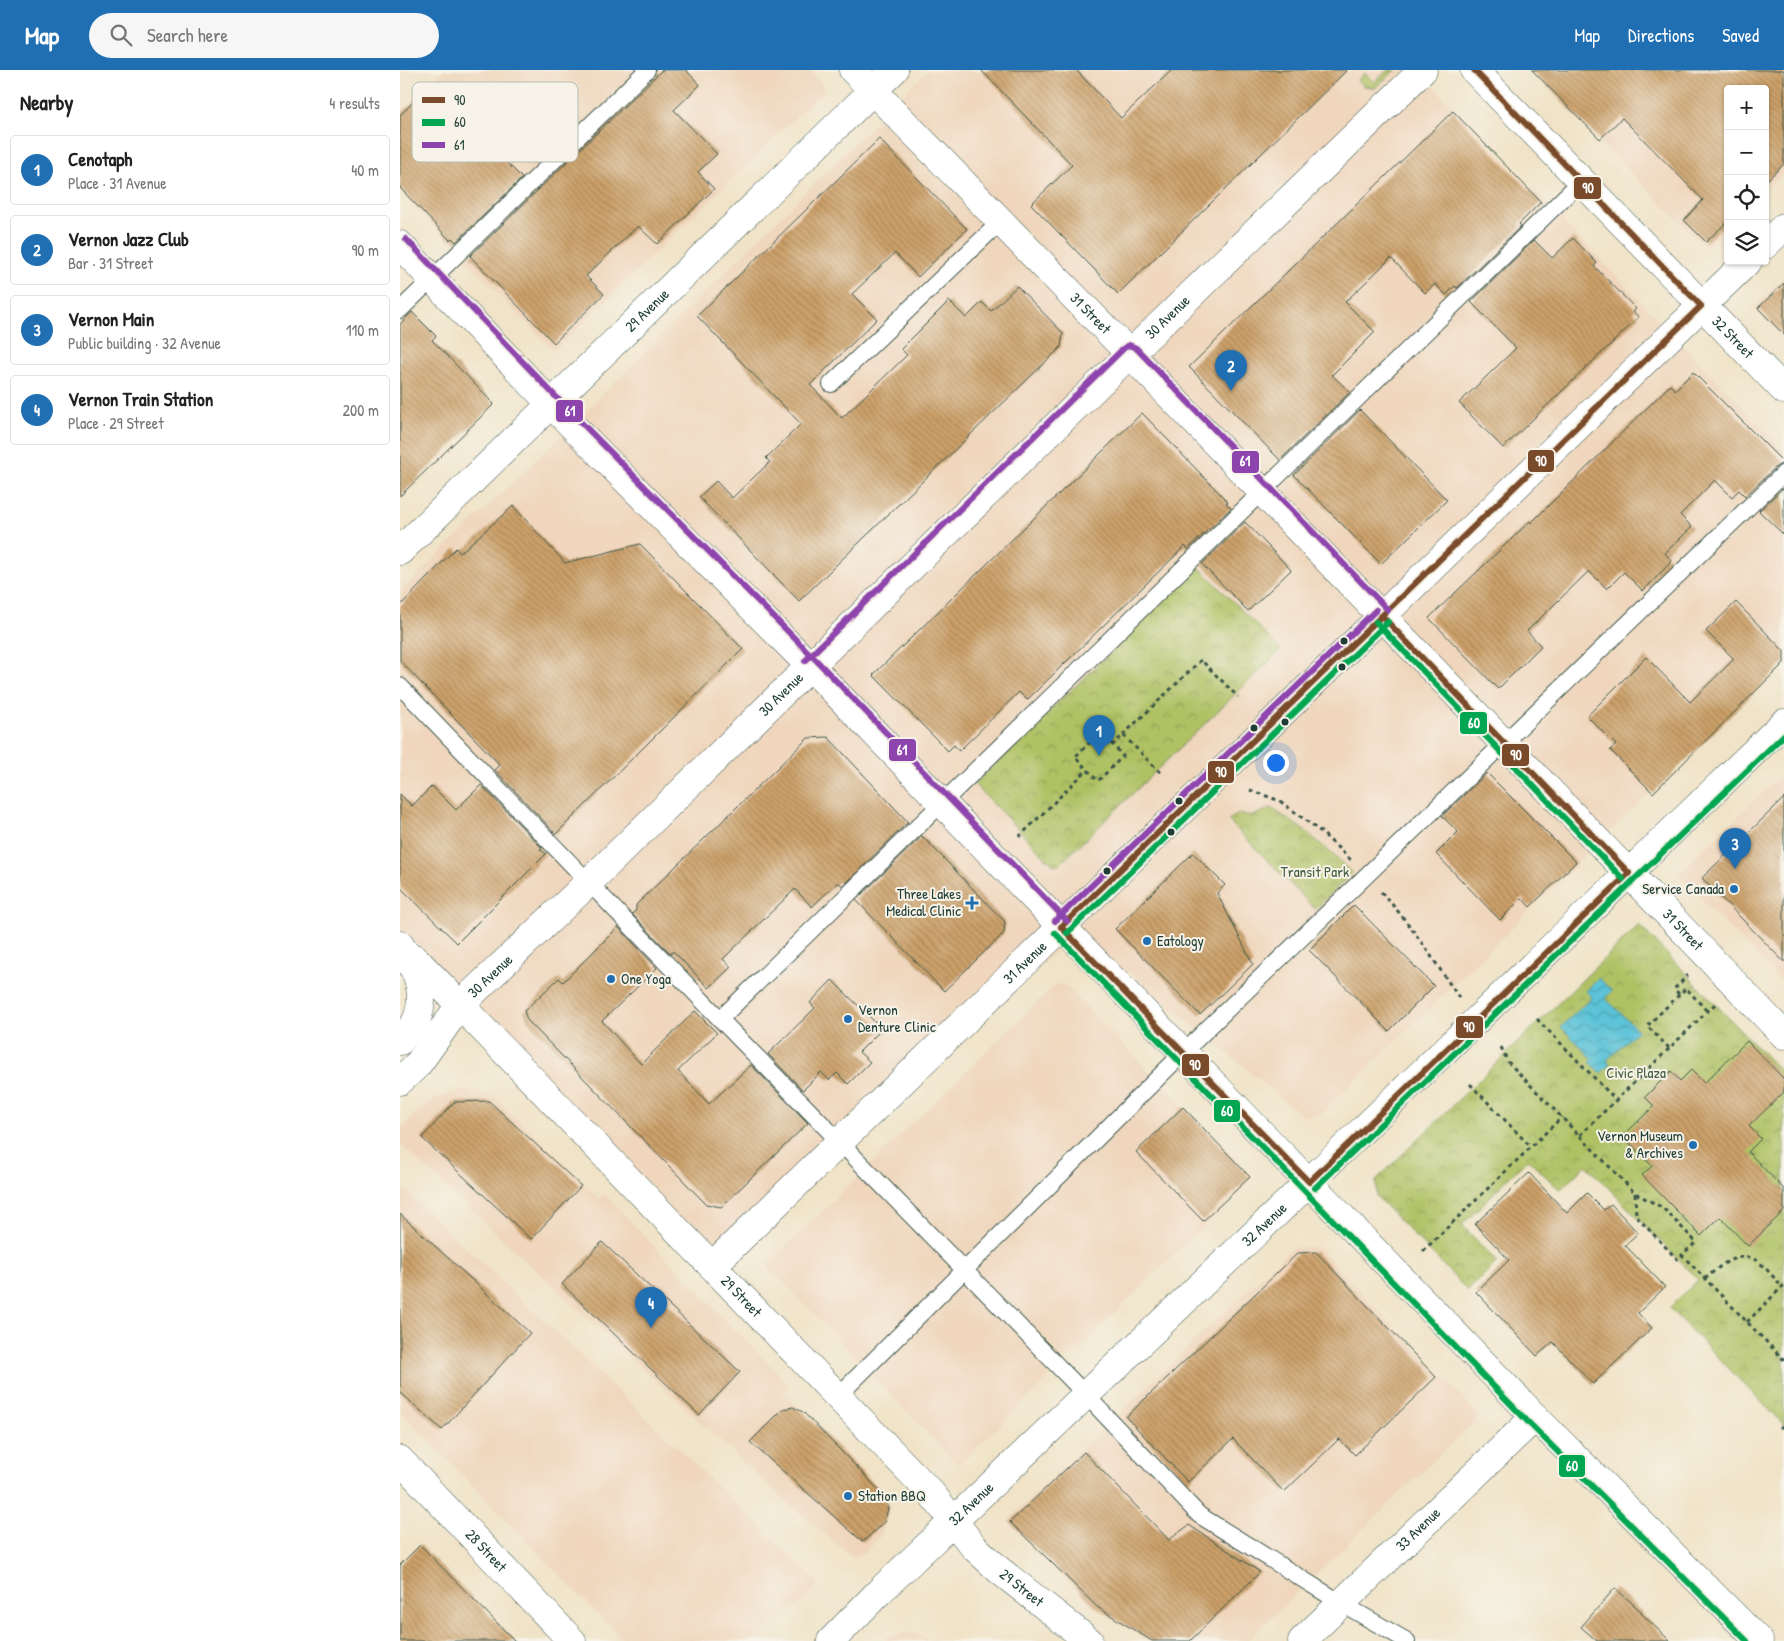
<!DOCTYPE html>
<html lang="en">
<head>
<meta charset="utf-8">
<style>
  body { margin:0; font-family:"Patrick Hand",sans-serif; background:#f6f6f6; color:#222 }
  .controls { position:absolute; right:15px; top:15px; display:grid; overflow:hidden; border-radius:5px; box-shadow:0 1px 4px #0004 }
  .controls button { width:45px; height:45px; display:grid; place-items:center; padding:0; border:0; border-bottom:1px solid #e0e0e0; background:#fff; color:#222; font:25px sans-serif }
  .you { position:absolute; left:875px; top:692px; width:18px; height:18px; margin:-12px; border:4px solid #fff; border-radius:50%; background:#1a73e8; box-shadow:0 0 0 8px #1a73e833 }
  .badge { display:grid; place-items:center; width:32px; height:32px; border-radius:50%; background:#1f6fb2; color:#fff; font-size:16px; font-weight:700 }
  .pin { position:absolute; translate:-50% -41px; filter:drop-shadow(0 1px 2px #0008) }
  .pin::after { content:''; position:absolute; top:26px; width:18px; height:15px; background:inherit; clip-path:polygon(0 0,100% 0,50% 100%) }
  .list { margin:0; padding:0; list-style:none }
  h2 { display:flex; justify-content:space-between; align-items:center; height:65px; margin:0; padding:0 20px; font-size:21px }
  h2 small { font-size:16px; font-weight:400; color:#767676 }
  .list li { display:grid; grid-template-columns:32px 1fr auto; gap:15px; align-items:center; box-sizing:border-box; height:70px; margin:0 10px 10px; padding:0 10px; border:1px solid #e0e0e0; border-radius:5px }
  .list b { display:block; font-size:19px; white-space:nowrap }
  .list p { margin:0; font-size:16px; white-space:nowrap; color:#767676 }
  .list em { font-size:16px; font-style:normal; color:#767676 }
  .icon { flex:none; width:28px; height:28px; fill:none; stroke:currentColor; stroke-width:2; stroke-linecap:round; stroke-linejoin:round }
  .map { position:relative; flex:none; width:1384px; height:1571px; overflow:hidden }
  header { display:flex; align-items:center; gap:30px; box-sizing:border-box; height:70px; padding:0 25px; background:#1f6fb2; color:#fff }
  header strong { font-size:24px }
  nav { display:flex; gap:28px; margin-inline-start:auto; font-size:18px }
  .search { width:350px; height:45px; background:#f6f6f6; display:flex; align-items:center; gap:12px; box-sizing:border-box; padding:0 18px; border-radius:28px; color:#767676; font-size:19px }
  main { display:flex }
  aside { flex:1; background:#fff }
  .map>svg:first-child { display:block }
  .built { fill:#efd6bc }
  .park { fill:url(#park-crowns); stroke:#677f4c }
  .garden { fill:#afc164; stroke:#677f4c }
  .water { fill:url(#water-waves); stroke:#3d8086 }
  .building { fill:url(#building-back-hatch) }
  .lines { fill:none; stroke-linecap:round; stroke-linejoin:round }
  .service-casing { stroke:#3e564a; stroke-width:18 }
  .minor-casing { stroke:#3e564a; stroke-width:29 }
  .tertiary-casing { stroke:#3e564a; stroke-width:29 }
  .trunk-casing { stroke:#3e564a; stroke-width:29 }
  .path { stroke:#3e564a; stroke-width:3; stroke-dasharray:4 4; stroke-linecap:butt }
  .service { stroke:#fff; stroke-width:16 }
  .minor { stroke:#fff; stroke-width:28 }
  .tertiary { stroke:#fff; stroke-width:28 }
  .trunk { stroke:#fff; stroke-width:28 }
  .bus-1-casing { stroke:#f7f3e8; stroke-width:10 }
  .bus-2-casing { stroke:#f7f3e8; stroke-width:10 }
  .bus-3-casing { stroke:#f7f3e8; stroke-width:10 }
  .bus-1 { stroke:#7a4b2a; stroke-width:6 }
  .bus-2 { stroke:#00a651; stroke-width:6 }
  .bus-3 { stroke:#8e44ad; stroke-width:6 }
  .bus-dot { fill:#1f3d34; stroke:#f7f3e8; stroke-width:2 }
  .poi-dot { fill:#1f6fb2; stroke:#f7f3e8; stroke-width:2 }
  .labels { text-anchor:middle; stroke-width:4; stroke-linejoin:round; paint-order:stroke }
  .street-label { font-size:15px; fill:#1f3d34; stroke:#f7f3e8 }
  .park-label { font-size:15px; fill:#435e40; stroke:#f7f3e8 }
  .poi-label { font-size:15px; fill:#1f3d34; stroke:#f7f3e8; text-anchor:start }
  .key { fill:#f7f3e8; stroke:#b6bcb2; stroke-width:1 }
  .key-label { font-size:14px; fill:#1f3d34 }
  .line-badge { stroke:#f7f3e8; stroke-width:2 }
  .badge-label { font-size:14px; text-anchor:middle; font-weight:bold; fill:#fff }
</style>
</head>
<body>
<header>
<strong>Map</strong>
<div class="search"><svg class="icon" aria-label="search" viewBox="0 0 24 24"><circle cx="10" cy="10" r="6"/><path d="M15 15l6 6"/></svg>Search here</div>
<nav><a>Map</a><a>Directions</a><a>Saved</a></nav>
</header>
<main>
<aside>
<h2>Nearby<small>4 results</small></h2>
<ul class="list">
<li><span class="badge">1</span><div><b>Cenotaph</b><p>Place · 31 Avenue</p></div><em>40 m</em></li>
<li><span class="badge">2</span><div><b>Vernon Jazz Club</b><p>Bar · 31 Street</p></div><em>90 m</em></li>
<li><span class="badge">3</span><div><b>Vernon Main</b><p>Public building · 32 Avenue</p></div><em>110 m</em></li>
<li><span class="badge">4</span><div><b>Vernon Train Station</b><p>Place · 29 Street</p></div><em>200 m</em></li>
</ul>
</aside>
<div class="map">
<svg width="1384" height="1571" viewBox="0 0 1384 1571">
  <defs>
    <pattern id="park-crowns" width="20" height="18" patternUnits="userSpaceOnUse" patternTransform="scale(1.25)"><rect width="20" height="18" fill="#afc164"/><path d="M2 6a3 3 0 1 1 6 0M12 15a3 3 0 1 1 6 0" fill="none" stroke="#8e9e53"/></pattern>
    <pattern id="water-waves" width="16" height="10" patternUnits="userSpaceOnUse" patternTransform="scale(1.25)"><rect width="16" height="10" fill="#5bc3d8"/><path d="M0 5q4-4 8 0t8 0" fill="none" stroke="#4ba0b0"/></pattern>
    <pattern id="building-back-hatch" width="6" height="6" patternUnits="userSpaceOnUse" patternTransform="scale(1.25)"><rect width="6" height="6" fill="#cca069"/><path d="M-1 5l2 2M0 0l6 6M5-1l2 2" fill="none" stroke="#a58457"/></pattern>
  </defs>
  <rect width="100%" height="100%" fill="#f7f3e8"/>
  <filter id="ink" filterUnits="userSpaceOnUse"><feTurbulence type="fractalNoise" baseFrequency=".02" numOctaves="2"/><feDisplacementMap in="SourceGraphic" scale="10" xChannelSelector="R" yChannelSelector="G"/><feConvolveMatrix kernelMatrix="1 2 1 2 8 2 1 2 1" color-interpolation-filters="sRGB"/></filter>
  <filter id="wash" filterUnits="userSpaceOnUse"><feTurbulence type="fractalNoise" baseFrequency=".0096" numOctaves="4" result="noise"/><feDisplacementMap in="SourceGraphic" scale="20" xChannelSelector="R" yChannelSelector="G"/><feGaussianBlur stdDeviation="1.12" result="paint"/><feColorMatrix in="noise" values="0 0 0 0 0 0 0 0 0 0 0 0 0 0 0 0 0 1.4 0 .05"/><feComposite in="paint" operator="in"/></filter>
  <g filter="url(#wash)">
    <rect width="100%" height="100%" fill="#f0e3c7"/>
    <g class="built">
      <polygon points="44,0 409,0 426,18 154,281 0,121 0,43"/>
      <polygon points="528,0 1021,0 1043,27 1384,380 1384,594 1219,753 921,1044 904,1047 730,903 659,878 312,1196 0,874 0,522 155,372"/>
      <polygon points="1129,0 1384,0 1384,103 1365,120 1365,19 1328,19 1328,156 1305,177"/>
      <polygon points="1384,207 1384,268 1354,238"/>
      <polygon points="1384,702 1384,914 1282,809 1279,803"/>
      <polygon points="655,915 665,915 853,1108 561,1393 555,1392 367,1195"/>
      <polygon points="65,1020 93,1025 199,1129 204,1124 390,1316 384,1322 485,1423 489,1435 482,1464 464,1483 451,1486 383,1429 0,1074 0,1060 18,1041 37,1027"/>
      <polygon points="0,1116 189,1293 419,1513 401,1533 365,1561 354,1571 224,1571 0,1341"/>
      <polygon points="918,1177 1080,1346 847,1571 748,1571 696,1539 607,1451 892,1178"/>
      <polygon points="515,1562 529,1571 484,1571 489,1566"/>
    </g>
    <g class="park">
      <polygon points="799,497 881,580 660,794 654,795 649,791 574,714"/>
      <path d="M871,738C901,756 927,778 952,803L915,839L828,750L838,744L852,746Z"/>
      <polygon points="1239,855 1384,1005 1384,1355 1269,1238 1298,1210 1186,1095 1160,1120 1128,1089 1062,1155 1097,1192 1068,1221 976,1126 976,1110"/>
    </g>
    <polygon class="garden" points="988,0 995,0 975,18 966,16 964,17 958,10 964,3 975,12"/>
    <polygon class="water" points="1199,908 1212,921 1205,928 1238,960 1207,990 1210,994 1201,1003 1190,992 1193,989 1161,957 1192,927 1186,921"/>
    <g id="blocks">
      <g class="building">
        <polygon points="262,0 286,0 300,15 274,40 317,84 298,102 314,119 257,174 238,156 186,206 204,224 154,273 70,186"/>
        <polygon points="581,0 676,0 721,48 772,0 947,0 718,224 631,134 672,95"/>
        <polygon points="1132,0 1384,0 1384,94 1365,112 1365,19 1328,19 1328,151 1306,172 1284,150 1303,130 1222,48 1200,69"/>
        <polygon points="31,15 122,108 56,172 52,168 50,170 0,118 0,45"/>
        <polygon points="1053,41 1141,132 1119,154 1121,156 1057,218 1055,216 1046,225 1035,214 1025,223 991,188 945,232 975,262 932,305 950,322 880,390 789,297"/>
        <polygon points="479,69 567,159 518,207 495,183 452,224 477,249 410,315 442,348 507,285 501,279 549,231 566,248 582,232 591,241 617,216 663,263 661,277 399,531 299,427 316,411 332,428 370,392 366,388 401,354 297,246"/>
        <polygon points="1173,168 1197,193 1194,196 1236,239 1233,242 1239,247 1103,378 1059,333 1116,278 1071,232 1134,170 1152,188"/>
        <polygon points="1384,213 1384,265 1358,238"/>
        <polygon points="12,242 36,266 32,270 94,334 0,426 0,254"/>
        <polygon points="1293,302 1384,393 1377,396 1345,426 1339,420 1332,427 1315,410 1280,445 1292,457 1265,483 1272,491 1243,521 1224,502 1207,519 1189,501 1127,561 1141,576 1098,619 1029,548 1130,451 1131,453 1270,315 1275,320"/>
        <polygon points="960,340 1047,430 981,494 894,405"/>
        <polygon points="742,343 828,432 826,433 831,438 788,479 785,476 627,630 619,622 559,681 554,675 548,681 473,605"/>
        <polygon points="1384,417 1384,465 1359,441"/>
        <polygon points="113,436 165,493 240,474 343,579 156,764 95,700 100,695 0,591 0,536 56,478 60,483"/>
        <polygon points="845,452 891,500 848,541 802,494"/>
        <polygon points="1336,532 1384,581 1384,593 1253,723 1210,680 1216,675 1187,646 1246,587 1290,632 1334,589 1306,561"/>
        <polygon points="428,667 508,752 443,816 438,812 412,837 395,819 323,889 331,897 309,918 273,881 271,884 232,844 236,840 236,835 408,668"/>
        <polygon points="1087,703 1176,792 1130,837 1122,828 1100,850 1036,784 1058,762 1042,746"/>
        <polygon points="81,715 142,778 140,779 146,784 57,873 0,817 0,724 12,736 32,716 56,740"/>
        <polygon points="1384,728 1384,892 1302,808"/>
        <polygon points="522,766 605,852 604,863 544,921 456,830"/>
        <polygon points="793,783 825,815 817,823 853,894 800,945 715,859"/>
        <polygon points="954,835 1034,916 989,961 909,880"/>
        <polygon points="218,857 257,898 202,951 241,994 295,941 317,963 278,1001 309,1034 351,995 408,1053 321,1137 306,1134 127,950 124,941 159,908 163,912"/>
        <polygon points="432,910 482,959 459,982 470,992 448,1014 437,1003 429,1010 421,1002 403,1020 368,984 415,938 410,933"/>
        <polygon points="1347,971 1384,1009 1384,1022 1349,1056 1361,1069 1348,1082 1384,1119 1384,1141 1348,1176 1320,1147 1301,1166 1242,1105 1252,1096 1223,1066 1254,1036 1245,1027 1271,1001 1280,1011 1291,1000 1304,1013"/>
        <polygon points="89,1031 181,1116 131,1169 22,1068 54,1032"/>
        <polygon points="783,1037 850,1107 803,1151 736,1082"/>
        <polygon points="1129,1103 1167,1143 1187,1123 1204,1140 1211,1134 1238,1163 1225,1175 1265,1217 1238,1243 1252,1258 1193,1314 1153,1272 1137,1286 1076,1222 1109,1190 1075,1154"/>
        <polygon points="0,1144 130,1263 42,1360 0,1322"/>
        <polygon points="202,1172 340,1302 299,1345 162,1214"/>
        <polygon points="916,1182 1036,1307 955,1385 939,1369 884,1422 833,1369 788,1412 726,1347 898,1183"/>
        <polygon points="393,1337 403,1342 484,1425 488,1438 485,1451 463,1472 350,1372 383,1339"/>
        <polygon points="684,1382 769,1470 789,1455 860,1502 790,1571 752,1571 697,1537 610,1452"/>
        <polygon points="20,1475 115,1571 0,1571 0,1495"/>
        <polygon points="1215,1518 1242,1542 1241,1543 1270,1571 1197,1571 1181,1557"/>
      </g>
    </g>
  </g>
  <g filter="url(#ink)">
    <use href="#blocks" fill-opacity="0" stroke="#3e564a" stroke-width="1"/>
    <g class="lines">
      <g class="service-casing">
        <g id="service">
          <polyline points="0,240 247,0"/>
          <polyline points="431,314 601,151"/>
          <polyline points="0,616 320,949 686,1325 799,1445 941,1533 1007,1571"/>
          <polyline points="320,949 1181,111"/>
          <polyline points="438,1326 807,959 1384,403"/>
        </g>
      </g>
      <g class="minor-casing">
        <g id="minor">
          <path id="s1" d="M453,0L730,284L1384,965"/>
          <polyline points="1365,175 1384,157"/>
          <path id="s2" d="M0,481L494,0"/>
          <path id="s3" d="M60,935L531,1423L574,1477L599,1500L689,1571"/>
          <path id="s4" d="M312,1196L1348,191"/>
          <path id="s5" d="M0,1390L172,1571"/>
          <path id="s6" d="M902,1571L1135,1347"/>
        </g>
      </g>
      <g class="tertiary-casing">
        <g id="tertiary">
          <polyline points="0,175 151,334 411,597 1135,1347 1359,1571"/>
          <path d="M0,875C15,899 28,920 17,949C14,956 5,964 0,971"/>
          <polyline points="14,888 60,935"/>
          <path id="s7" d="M0,1011L18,994L60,935L188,813L708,305L1023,0"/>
          <path id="s8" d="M431,1571L479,1522L909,1112L1384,653"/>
        </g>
      </g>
      <g class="trunk-casing">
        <g id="trunk">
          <path id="s9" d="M1074,0L1384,320"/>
        </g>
      </g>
      <g class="path">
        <polyline points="723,665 801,590 838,627"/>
        <polyline points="713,675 700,662 675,687 698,711 723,686 713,675 723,665 761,703"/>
        <polyline points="850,720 880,731 920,761 951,790"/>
        <polyline points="619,767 687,700"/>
        <path d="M981,822C1013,856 1034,891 1060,929"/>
        <polyline points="1279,924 1274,919 1288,905"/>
        <polyline points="1137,949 1216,1030"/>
        <polyline points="1101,977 1108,992 1235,1123 1263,1138 1296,1172 1282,1185 1384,1290"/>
        <polyline points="1269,978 1247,956 1286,918 1307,941"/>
        <polyline points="1070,1014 1131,1077"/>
        <polyline points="1180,1065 1316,933"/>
        <polyline points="1235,1123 1236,1146 1277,1189 1282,1185"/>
        <polyline points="1023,1181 1162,1047"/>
        <path d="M1305,1209C1320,1196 1340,1177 1360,1193C1368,1200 1375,1209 1382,1217"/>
        <polyline points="1347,1252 1384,1215"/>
        <polyline points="1380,1358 1384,1355"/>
      </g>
      <use href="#service" class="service"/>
      <use href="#minor" class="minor"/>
      <use href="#tertiary" class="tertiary"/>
      <use href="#trunk" class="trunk"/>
      <g class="bus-1-casing">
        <g id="bus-1">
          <polyline points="1074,0 1301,236"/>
          <polyline points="661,857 909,1112 1229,803 982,546"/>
          <polyline points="661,857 1301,236"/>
        </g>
      </g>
      <g class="bus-2-casing">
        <g id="bus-2">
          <polyline points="976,552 1223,809"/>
          <polyline points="655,863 1129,1353 1347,1571"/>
          <polyline points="667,863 988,552"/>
          <polyline points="915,1118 1384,665"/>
        </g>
      </g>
      <g class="bus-3-casing">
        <g id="bus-3">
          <polyline points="6,169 157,328 417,591 667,851"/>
          <polyline points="405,591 724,278 729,275 736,278 988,540"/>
          <polyline points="655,851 976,540"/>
        </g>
      </g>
      <use href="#bus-1" class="bus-1"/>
      <use href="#bus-2" class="bus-2"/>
      <use href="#bus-3" class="bus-3"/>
    </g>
  </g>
  <g class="bus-dot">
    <circle cx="944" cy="571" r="4.5"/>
    <circle cx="942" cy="597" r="4.5"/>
    <circle cx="885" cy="652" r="4.5"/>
    <circle cx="854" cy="658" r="4.5"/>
    <circle cx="779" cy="731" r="4.5"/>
    <circle cx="771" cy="762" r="4.5"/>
    <circle cx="707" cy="801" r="4.5"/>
  </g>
  <g class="poi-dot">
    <circle cx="1334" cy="819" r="5"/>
    <path d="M569.5 825.5h5v5h5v5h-5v5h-5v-5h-5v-5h5z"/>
    <circle cx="747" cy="871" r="5"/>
    <circle cx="211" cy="909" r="5"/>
    <circle cx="448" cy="949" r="5"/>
    <circle cx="1293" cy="1075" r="5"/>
    <circle cx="448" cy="1426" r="5"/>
  </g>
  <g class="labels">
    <g class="street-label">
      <text dy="5" stroke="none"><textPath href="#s2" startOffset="345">29 Avenue</textPath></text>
      <text dy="5" stroke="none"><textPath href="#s1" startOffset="340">31 Street</textPath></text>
      <text dy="5" stroke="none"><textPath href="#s7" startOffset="1084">30 Avenue</textPath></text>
      <text dy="5" stroke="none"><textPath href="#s9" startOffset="372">32 Street</textPath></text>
      <text dy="5" stroke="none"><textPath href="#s7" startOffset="544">30 Avenue</textPath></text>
      <text dy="5" stroke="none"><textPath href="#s1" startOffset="1195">31 Street</textPath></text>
      <text dy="5" stroke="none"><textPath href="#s4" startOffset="436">31 Avenue</textPath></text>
      <text dy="5" stroke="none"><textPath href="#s7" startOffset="139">30 Avenue</textPath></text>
      <text dy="5" stroke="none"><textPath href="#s8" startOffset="601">32 Avenue</textPath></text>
      <text dy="5" stroke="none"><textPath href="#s3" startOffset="405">29 Street</textPath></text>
      <text dy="5" stroke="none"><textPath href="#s8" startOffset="196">32 Avenue</textPath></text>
      <text dy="5" stroke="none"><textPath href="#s6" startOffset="161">33 Avenue</textPath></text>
      <text dy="5" stroke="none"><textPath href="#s5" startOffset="125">28 Street</textPath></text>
      <text dy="5" stroke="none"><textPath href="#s3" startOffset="810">29 Street</textPath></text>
    </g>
    <g class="park-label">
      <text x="915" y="807">Transit Park</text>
      <text x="1236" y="1008">Civic Plaza</text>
    </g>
    <g class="poi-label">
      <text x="1324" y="824" text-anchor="end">Service Canada</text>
      <text x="561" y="829" text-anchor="end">Three Lakes<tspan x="561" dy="17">Medical Clinic</tspan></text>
      <text x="757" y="876">Eatology</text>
      <text x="221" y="914">One Yoga</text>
      <text x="458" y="945">Vernon<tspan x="458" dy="17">Denture Clinic</tspan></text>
      <text x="1283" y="1071" text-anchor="end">Vernon Museum<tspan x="1283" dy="17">&amp; Archives</tspan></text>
      <text x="458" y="1431">Station BBQ</text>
    </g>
  </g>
  <rect x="12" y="12" width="166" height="80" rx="8" class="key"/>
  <rect x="22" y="27" width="23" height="6" fill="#7a4b2a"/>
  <rect x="22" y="49" width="23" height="7" fill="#00a651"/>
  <rect x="22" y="72" width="23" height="6" fill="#8e44ad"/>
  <g class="key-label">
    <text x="54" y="35">90</text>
    <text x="54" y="57">60</text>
    <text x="54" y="80">61</text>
  </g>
  <g class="line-badge">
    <rect x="1173" y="106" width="29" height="24" rx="5" fill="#7a4b2a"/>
    <rect x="155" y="329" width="29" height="24" rx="5" fill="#8e44ad"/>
    <rect x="1127" y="379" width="28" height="24" rx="5" fill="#7a4b2a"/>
    <rect x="831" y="380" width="29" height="24" rx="5" fill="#8e44ad"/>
    <rect x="1059" y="641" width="29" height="24" rx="5" fill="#00a651"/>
    <rect x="488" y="668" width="29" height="24" rx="5" fill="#8e44ad"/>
    <rect x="1101" y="673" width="29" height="24" rx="5" fill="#7a4b2a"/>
    <rect x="807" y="690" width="28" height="24" rx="5" fill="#7a4b2a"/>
    <rect x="1055" y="945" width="29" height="24" rx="5" fill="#7a4b2a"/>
    <rect x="781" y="983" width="29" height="24" rx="5" fill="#7a4b2a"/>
    <rect x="813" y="1029" width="28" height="24" rx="5" fill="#00a651"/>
    <rect x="1158" y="1384" width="28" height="24" rx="5" fill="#00a651"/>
  </g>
  <g class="badge-label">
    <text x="1188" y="123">90</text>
    <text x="170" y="346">61</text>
    <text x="1141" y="396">90</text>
    <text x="845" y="396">61</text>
    <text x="1074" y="658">60</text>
    <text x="502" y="685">61</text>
    <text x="1116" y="690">90</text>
    <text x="821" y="707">90</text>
    <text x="1069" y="962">90</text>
    <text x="795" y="1000">90</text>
    <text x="827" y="1046">60</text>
    <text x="1172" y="1401">60</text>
  </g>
</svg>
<div class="controls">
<button>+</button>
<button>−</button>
<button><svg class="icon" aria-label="locate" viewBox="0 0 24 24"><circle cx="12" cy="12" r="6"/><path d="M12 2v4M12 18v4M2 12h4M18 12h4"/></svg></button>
<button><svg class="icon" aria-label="layers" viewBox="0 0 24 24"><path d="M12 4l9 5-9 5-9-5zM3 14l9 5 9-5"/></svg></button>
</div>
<div class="you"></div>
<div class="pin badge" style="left:699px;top:686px">1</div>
<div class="pin badge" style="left:831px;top:321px">2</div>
<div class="pin badge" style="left:1335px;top:799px">3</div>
<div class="pin badge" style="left:251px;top:1258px">4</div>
</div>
</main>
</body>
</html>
